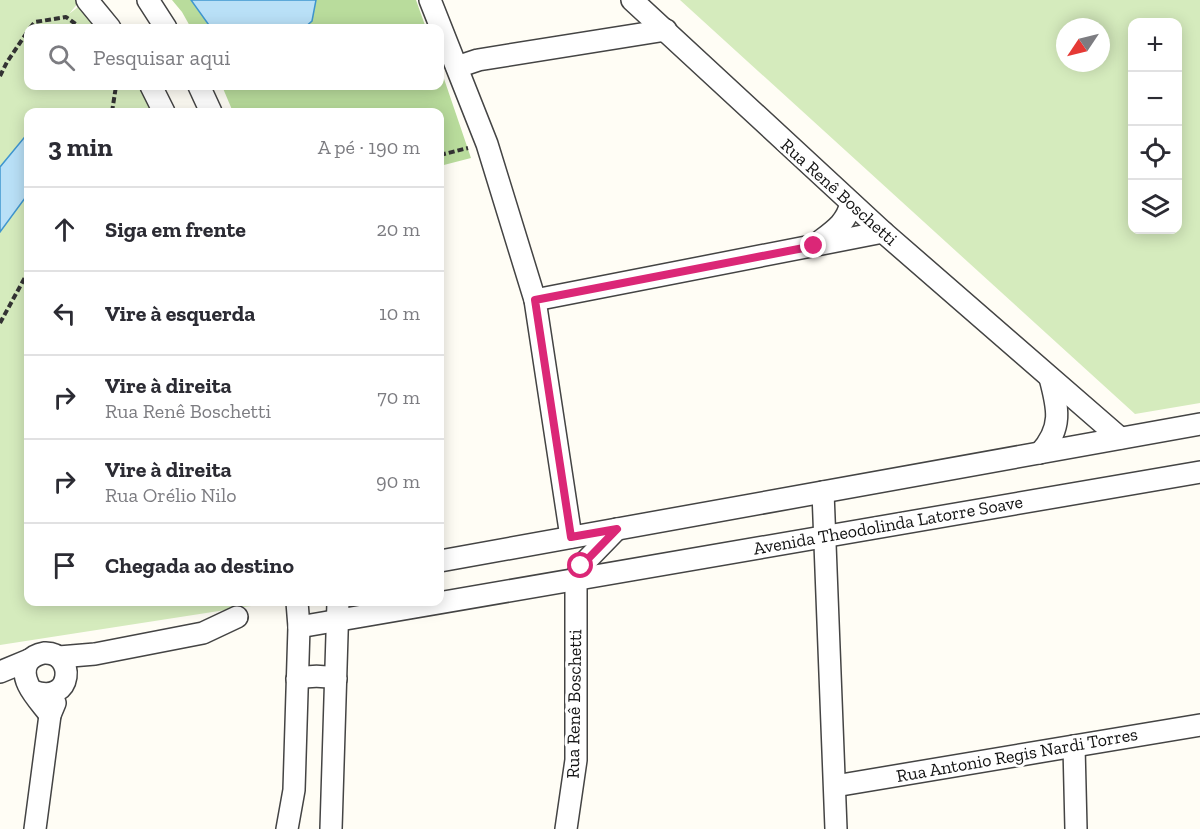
<!DOCTYPE html>
<html lang="pt">
<head>
<meta charset="utf-8">
<style>
  body { margin:0; font-family:"Zilla Slab",serif; background:#f2f2f3; color:#2b2b33 }
  .controls { position:absolute; right:18px; top:18px; display:grid; overflow:hidden; border-radius:12px; box-shadow:0 3px 15px #0003 }
  .controls button { width:54px; height:54px; display:grid; place-items:center; padding:0; border:0; border-bottom:2px solid #e1e1e2; background:#fff; color:#2b2b33; font:30px sans-serif }
  .compass { position:absolute; left:1056px; top:18px; width:54px; height:54px; border-radius:50%; background:#fff; box-shadow:0 3px 15px #0003; rotate:235deg }
  .stop { position:absolute; width:18px; height:18px; margin:-14px; border:4px solid #db2777; border-radius:50%; background:#fff }
  .stop.end { background:#db2777; border-color:#fff; box-shadow:0 2px 6px #0008 }
  .list { margin:0; padding:0; list-style:none }
  h2 { display:flex; justify-content:space-between; align-items:center; height:78px; margin:0; padding:0 24px; font-size:26px }
  h2 small { font-size:20px; font-weight:400; color:#7c7c81 }
  .list li { display:grid; grid-template-columns:39px 1fr auto; gap:18px; align-items:center; box-sizing:border-box; height:84px; padding:0 24px; border-top:2px solid #e1e1e2 }
  .list b { display:block; font-size:22px; white-space:nowrap }
  .list p { margin:0; font-size:20px; white-space:nowrap; color:#7c7c81 }
  .list em { font-size:20px; font-style:normal; color:#7c7c81 }
  .icon { flex:none; width:33px; height:33px; fill:none; stroke:currentColor; stroke-width:2; stroke-linecap:round; stroke-linejoin:round }
  .map { position:relative; flex:none; width:1200px; height:829px; overflow:hidden }
  .search { position:absolute; background:#fff; box-shadow:0 3px 15px #0003; left:24px; top:24px; width:420px; height:66px; display:flex; align-items:center; gap:15px; box-sizing:border-box; padding:0 21px; border-radius:12px; color:#7c7c81; font-size:22px }
  .panel { position:absolute; background:#fff; box-shadow:0 3px 15px #0003; left:24px; top:108px; width:420px; height:498px; border-radius:12px }
  .map>svg:first-child { display:block }
  .green { fill:#d5ebbd; fill-rule:evenodd }
  .forest { fill:#b9dc9c }
  .water { fill:#b9e0f7; stroke:#3f96cf; stroke-width:1.5 }
  .lines { fill:none; stroke-linecap:round; stroke-linejoin:round }
  .minor-casing { stroke:#444; stroke-width:24 }
  .path { stroke:#333; stroke-width:4; stroke-dasharray:6 3; stroke-linecap:butt }
  .minor { stroke:#fff; stroke-width:21 }
  .route { stroke:#db2777; stroke-width:8 }
  .labels { text-anchor:middle; stroke-width:6; stroke-linejoin:round; paint-order:stroke }
  .street-label { font-size:18px; fill:#111; stroke:#fff }
</style>
</head>
<body>
<div class="map">
<svg width="1200" height="829" viewBox="0 0 1200 829">
  <rect width="100%" height="100%" fill="#fffdf5"/>
  <g class="green">
    <polygon points="0,0 77,0 79,2 69,14 82,4 102,28 28,28 28,86 140,86 152,112 28,112 28,602 277,602 0,645"/>
    <path d="M680,0H1200V403L1135,414ZM1132,22H1178V230H1132ZM1065,27H1101V63H1065Z"/>
  </g>
  <g class="forest">
    <polygon points="172,0 416,0 426,28 191,28 182,12"/>
    <polygon points="440,67 471,158 440,166 440,112 233,112 222,86 440,86"/>
  </g>
  <g class="water">
    <polygon points="191,0 316,0 312,21 304,28 211,28"/>
    <polygon points="28,133 28,194 0,232 0,167"/>
  </g>
  <g class="lines">
    <g class="minor-casing">
      <g id="minor">
        <polyline points="87,0 110,28"/>
        <polyline points="148,0 166,28"/>
        <polyline points="430,0 487,144 535,300 571,537"/>
        <polyline points="632,0 883,232 1120,438"/>
        <polyline points="457,67 478,60 666,30"/>
        <polyline points="151,86 164,112"/>
        <polyline points="199,86 211,112"/>
        <path d="M819,242C835,230 847,222 851,203"/>
        <polyline points="535,300 883,232"/>
        <path d="M1040,453C1063,428 1058,408 1050,378"/>
        <polyline points="823,492 836,829"/>
        <polyline points="440,561 1200,424"/>
        <polyline points="299,627 1200,472"/>
        <polyline points="59,657 95,654 203,633 237,617"/>
        <polyline points="0,672 29,660"/>
        <path d="M297,679C311,675 322,675 336,679"/>
        <path d="M33,691C74,706 76,651 44,653C38,654 32,657 28,662C17,680 40,701 50,715"/>
        <polyline points="1074,746 1076,829"/>
        <polyline points="835,786 1200,725"/>
        <polyline points="35,829 50,715 55,703"/>
        <polyline points="287,829 294,790 299,627 297,602"/>
        <polyline points="331,829 338,602"/>
        <polyline points="566,829 576,760 576,579 581,566 617,529"/>
      </g>
    </g>
    <g class="path">
      <polyline points="30,28 35,22 66,17 81,28"/>
      <polyline points="0,76 7,62 28,31"/>
      <polyline points="112,112 116,86"/>
      <polyline points="440,155 468,148"/>
      <polyline points="0,323 28,272"/>
    </g>
    <use href="#minor" class="minor"/>
  </g>
  <g class="lines">
    <polyline class="route" points="581,566 617,529 571,537 535,300 814,246"/>
  </g>
  <g class="labels">
    <g class="street-label">
      <text transform="translate(839 192) rotate(42)" y="6">Rua Renê Boschetti</text>
      <text transform="translate(888 525) rotate(-10)" y="6">Avenida Theodolinda Latorre Soave</text>
      <text transform="translate(574 704) rotate(-89)" y="6">Rua Renê Boschetti</text>
      <text transform="translate(1017 755) rotate(-10)" y="6">Rua Antonio Regis Nardi Torres</text>
    </g>
  </g>
</svg>
<div class="controls">
<button>+</button>
<button>−</button>
<button><svg class="icon" aria-label="locate" viewBox="0 0 24 24"><circle cx="12" cy="12" r="6"/><path d="M12 2v4M12 18v4M2 12h4M18 12h4"/></svg></button>
<button><svg class="icon" aria-label="layers" viewBox="0 0 24 24"><path d="M12 4l9 5-9 5-9-5zM3 14l9 5 9-5"/></svg></button>
</div>
<svg class="compass" viewBox="-18 -18 36 36"><path d="M0-13l5 13h-10z" fill="#e53935"/><path d="M0 13l5-13h-10z" fill="#7c7c81"/></svg>
<div class="stop" style="left:581px;top:566px"></div>
<div class="stop end" style="left:814px;top:246px"></div>
<div class="search"><svg class="icon" aria-label="search" viewBox="0 0 24 24"><circle cx="10" cy="10" r="6"/><path d="M15 15l6 6"/></svg>Pesquisar aqui</div>
<section class="panel">
<h2>3 min<small>A pé · 190 m</small></h2>
<ul class="list">
<li><svg class="icon" aria-label="ahead" viewBox="0 0 24 24"><path d="M12 20V5M6 11l6-6 6 6"/></svg><div><b>Siga em frente</b></div><em>20 m</em></li>
<li><svg class="icon" aria-label="left" viewBox="0 0 24 24"><path d="M17 20v-9H6M10 6l-5 5 5 5"/></svg><div><b>Vire à esquerda</b></div><em>10 m</em></li>
<li><svg class="icon" aria-label="right" viewBox="0 0 24 24"><path d="M7 20v-9h11M14 6l5 5-5 5"/></svg><div><b>Vire à direita</b><p>Rua Renê Boschetti</p></div><em>70 m</em></li>
<li><svg class="icon" aria-label="right" viewBox="0 0 24 24"><path d="M7 20v-9h11M14 6l5 5-5 5"/></svg><div><b>Vire à direita</b><p>Rua Orélio Nilo</p></div><em>90 m</em></li>
<li><svg class="icon" aria-label="arrive" viewBox="0 0 24 24"><path d="M6 21V4h12l-3 4 3 4H6"/></svg><div><b>Chegada ao destino</b></div></li>
</ul>
</section>
</div>
</body>
</html>
